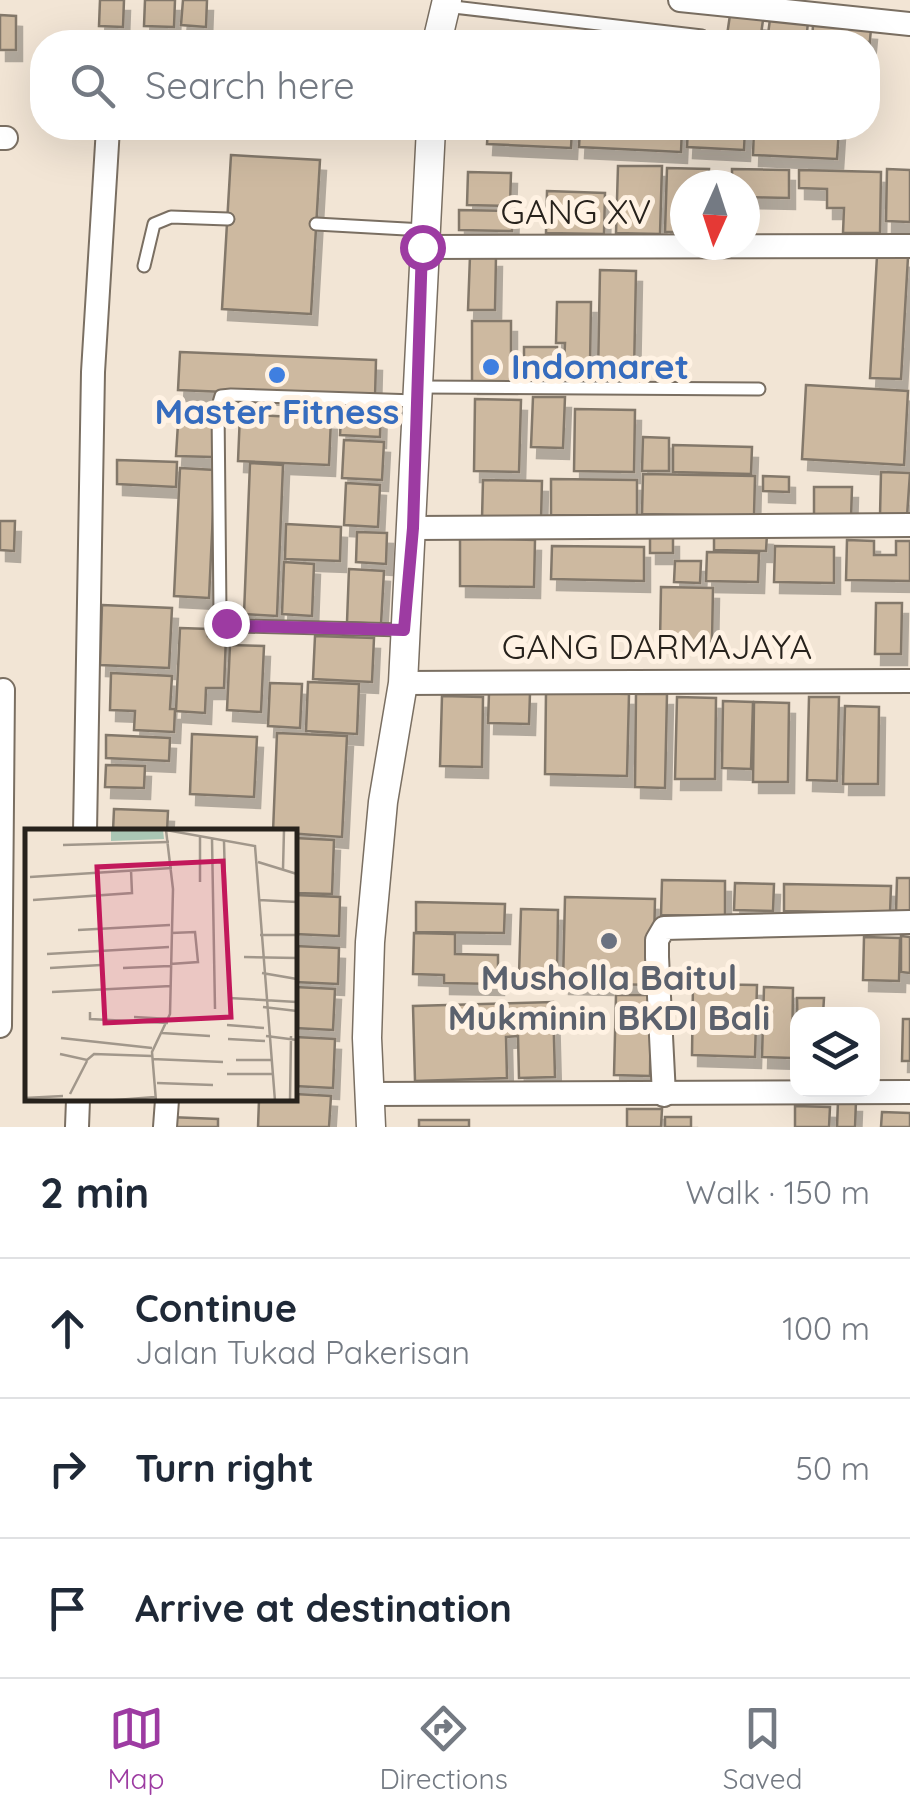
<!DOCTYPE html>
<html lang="en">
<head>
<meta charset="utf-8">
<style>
  body { margin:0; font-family:Quicksand,sans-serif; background:#f6f6f7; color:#1f2937 }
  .controls { position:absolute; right:30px; bottom:30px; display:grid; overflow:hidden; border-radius:20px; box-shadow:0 10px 40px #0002 }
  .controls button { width:90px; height:90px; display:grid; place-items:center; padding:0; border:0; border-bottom:2px solid #e0e1e3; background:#fff; color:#1f2937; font:50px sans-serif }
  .compass { position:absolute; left:670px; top:170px; width:90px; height:90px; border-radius:50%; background:#fff; box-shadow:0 10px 40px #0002; rotate:183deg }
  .stop { position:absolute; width:30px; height:30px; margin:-22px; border:8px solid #9d3ba2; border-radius:50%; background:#fff }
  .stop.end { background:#9d3ba2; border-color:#fff; box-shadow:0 2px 10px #0008 }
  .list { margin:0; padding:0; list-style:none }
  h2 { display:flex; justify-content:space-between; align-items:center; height:130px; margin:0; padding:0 40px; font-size:42px }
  h2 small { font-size:32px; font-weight:400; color:#747a83 }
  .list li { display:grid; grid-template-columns:65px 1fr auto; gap:30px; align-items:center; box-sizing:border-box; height:140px; padding:0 40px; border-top:2px solid #e0e1e3 }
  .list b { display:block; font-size:38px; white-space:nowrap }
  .list p { margin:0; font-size:32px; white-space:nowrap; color:#747a83 }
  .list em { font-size:32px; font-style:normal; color:#747a83 }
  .icon { flex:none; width:55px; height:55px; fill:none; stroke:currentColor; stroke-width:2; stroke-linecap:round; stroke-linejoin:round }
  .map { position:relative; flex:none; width:910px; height:1127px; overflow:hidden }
  .search { position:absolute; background:#fff; box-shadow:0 10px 40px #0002; left:30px; right:30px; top:30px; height:110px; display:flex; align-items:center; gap:25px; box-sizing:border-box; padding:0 35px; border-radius:40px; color:#747a83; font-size:38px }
  .sheet { height:550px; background:#fff }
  nav { display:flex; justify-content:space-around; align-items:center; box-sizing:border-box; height:140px; border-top:2px solid #e0e1e3; background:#fff; font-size:28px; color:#747a83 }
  nav a { display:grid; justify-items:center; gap:5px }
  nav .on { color:#9d3ba2 }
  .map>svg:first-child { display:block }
  .building { fill:#cdb9a0; stroke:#83786a; stroke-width:2.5; filter:url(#shadow) }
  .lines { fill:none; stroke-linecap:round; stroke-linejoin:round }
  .service-casing { stroke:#7a6f62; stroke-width:15 }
  .minor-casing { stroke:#7a6f62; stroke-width:26 }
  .tertiary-casing { stroke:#7a6f62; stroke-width:31 }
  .service { stroke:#fff; stroke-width:11 }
  .minor { stroke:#fff; stroke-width:22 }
  .tertiary { stroke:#fff; stroke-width:28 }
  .route { stroke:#9d3ba2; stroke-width:12 }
  .shop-dot { fill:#3f7fe0; stroke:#fff2e3; stroke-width:4 }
  .worship-dot { fill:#6b7280; stroke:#fff2e3; stroke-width:4 }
  .labels { text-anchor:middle; stroke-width:10; stroke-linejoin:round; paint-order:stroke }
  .street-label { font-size:35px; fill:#27221c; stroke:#fff2e3 }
  .shop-label { font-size:35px; font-weight:bold; fill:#366cbe; stroke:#fff2e3; text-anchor:start }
  .worship-label { font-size:35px; font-weight:bold; fill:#5b616d; stroke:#fff2e3 }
  .inset-road { fill:none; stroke:#a1978b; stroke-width:2.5 }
  .view { fill:#c2185b; fill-opacity:0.15; stroke:#c2185b; stroke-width:5 }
  .inset-edge { fill:none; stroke:#27221c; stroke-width:5 }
</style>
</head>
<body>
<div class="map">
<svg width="910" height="1127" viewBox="0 0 910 1127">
  <defs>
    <filter id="shadow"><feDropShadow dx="6" dy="11" stdDeviation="0" flood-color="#0004"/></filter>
  </defs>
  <rect width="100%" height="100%" fill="#f2e5d5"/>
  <g class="building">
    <polygon points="100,0 124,0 123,27 99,26"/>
    <polygon points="145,0 175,0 174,27 144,26"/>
    <polygon points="183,0 207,0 206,27 181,25"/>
    <polygon points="0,15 16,16 16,50 0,50"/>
    <polygon points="730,15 763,20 760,42 726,42"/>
    <polygon points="770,19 808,22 806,42 767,42"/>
    <polygon points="813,25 871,29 868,61 868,42 812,42"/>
    <polygon points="488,128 572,128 571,148 487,144"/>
    <polygon points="580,128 682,128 681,152 579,147"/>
    <polygon points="688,128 745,128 744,150 687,147"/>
    <polygon points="754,128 839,128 837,159 753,155"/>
    <polygon points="231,155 320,160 311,314 222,309"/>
    <polygon points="618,166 662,166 660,234 616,233"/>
    <polygon points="667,168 709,169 708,185 685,185 685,232 665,232"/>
    <polygon points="732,169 789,170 789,198 745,197 745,185 732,185"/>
    <polygon points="887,169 910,170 910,222 886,221"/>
    <polygon points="799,170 881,172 880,233 843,233 844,208 827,208 827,189 799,188"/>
    <polygon points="468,172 511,173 510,206 467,205"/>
    <polygon points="547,191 605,193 604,234 546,233"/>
    <polygon points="459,210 513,211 512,231 459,230"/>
    <polygon points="470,256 496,256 495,310 468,310"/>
    <polygon points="877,256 908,257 901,379 870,378"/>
    <polygon points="600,270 636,271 634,374 598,374"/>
    <polygon points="557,302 591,302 590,365 564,364 565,343 556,343"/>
    <rect x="472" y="321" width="39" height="62"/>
    <polygon points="524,347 557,347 556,376 524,375"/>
    <polygon points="180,352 376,360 375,398 178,390"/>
    <polygon points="806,385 908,391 904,465 802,459"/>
    <polygon points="533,397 565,397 563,448 531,447"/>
    <polygon points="475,399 521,400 519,472 474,471"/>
    <polygon points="342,400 381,402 380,437 340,435"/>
    <polygon points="179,407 215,408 213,457 176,456"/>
    <polygon points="575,409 635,410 634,472 574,471"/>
    <polygon points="240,414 331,419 329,465 238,461"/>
    <polygon points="643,437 669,438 669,471 642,471"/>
    <polygon points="344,440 384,442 382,480 342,478"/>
    <polygon points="673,445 752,447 751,474 673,472"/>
    <polygon points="117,460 177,462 176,487 117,484"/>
    <polygon points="250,463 283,465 277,616 244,614"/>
    <polygon points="180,468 215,470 209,598 174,596"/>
    <polygon points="881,472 910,473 907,516 880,516"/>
    <polygon points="643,474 755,476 754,516 642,514"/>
    <polygon points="763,476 789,477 789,492 763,491"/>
    <polygon points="551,479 637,480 637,517 551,515"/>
    <polygon points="483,480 542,481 541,521 482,519"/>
    <polygon points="346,483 380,485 378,527 344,525"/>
    <polygon points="814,487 852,487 851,519 814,518"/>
    <polygon points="0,521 15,521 14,551 0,550"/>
    <polygon points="286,524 341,527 340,561 285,559"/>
    <polygon points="357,532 387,533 386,564 356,562"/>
    <polygon points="714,532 767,534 766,551 714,550"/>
    <rect x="650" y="536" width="23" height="17"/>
    <polygon points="460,538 535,540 534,587 460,586"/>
    <polygon points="847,540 874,541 874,555 896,555 896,541 910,541 910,581 846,580"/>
    <polygon points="552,546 644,547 644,581 551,579"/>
    <polygon points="775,546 834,547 834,583 774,582"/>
    <polygon points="707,552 759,553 758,582 706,581"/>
    <polygon points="675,561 701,561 700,583 674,582"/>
    <polygon points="284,562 314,564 312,616 282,614"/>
    <polygon points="349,569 384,571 381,624 347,622"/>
    <polygon points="661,587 713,588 712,642 660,641"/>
    <polygon points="876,603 902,603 901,654 875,654"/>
    <polygon points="102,605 172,608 169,668 100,665"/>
    <polygon points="180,628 209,629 208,636 226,637 224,688 206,688 205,713 176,711"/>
    <polygon points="315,636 374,638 372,682 313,679"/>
    <polygon points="230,645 264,646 261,712 227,710"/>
    <polygon points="111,673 172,676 170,709 175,709 174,732 134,730 135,711 110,710"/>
    <polygon points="308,682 359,684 357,734 306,731"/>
    <polygon points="270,683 302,684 300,728 268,726"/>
    <polygon points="546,692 629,694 627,776 545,774"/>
    <polygon points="489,693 530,693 529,724 488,723"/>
    <polygon points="636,694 667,694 665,788 635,787"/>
    <polygon points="442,696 483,697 482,767 440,766"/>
    <polygon points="677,697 716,698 715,779 675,779"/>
    <polygon points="809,697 839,697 837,781 807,780"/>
    <polygon points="723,701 753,702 751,769 722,768"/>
    <polygon points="754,702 789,703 788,782 753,782"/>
    <polygon points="845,706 879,707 878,784 843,784"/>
    <polygon points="277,733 347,736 342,837 273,832"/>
    <polygon points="192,734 257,737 254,797 190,794"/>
    <polygon points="106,735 170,738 169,761 106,758"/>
    <polygon points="106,765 145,766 144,788 105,787"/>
    <polygon points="114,809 168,811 167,832 113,831"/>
    <polygon points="295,838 334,840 332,894 295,893"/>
    <polygon points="897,878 910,878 910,913 896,913"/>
    <polygon points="662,880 725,881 725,916 661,915"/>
    <polygon points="735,883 774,884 773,911 734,910"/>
    <polygon points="784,884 891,886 890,913 784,911"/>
    <polygon points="295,895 340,897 339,936 295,934"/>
    <polygon points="565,897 655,899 653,985 563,983"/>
    <polygon points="416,902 505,904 504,933 416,932"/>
    <polygon points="521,909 558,910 557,976 519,975"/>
    <polygon points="414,933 455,934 455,954 498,955 498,984 444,983 444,975 413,974"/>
    <polygon points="901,936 910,937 910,973 901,972"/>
    <polygon points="864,937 900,938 899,981 863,980"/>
    <polygon points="295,946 339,948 338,984 295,982"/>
    <polygon points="693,984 757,985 755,1057 692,1055"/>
    <polygon points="295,987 335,989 333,1030 295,1028"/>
    <polygon points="764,987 793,988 792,1058 762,1057"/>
    <polygon points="616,995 651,995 650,1076 614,1075"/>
    <polygon points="797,998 824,998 823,1014 798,1014 798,1039"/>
    <polygon points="553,1002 555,1077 519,1078 518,1036 506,1037 507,1078 415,1081 413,1006"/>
    <polygon points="903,1019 910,1019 910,1061 902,1061"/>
    <polygon points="295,1037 335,1039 333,1088 295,1086"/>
    <polygon points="295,1094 331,1096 329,1127 258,1127 259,1100 295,1100"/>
    <polygon points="838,1101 856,1101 855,1127 837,1127"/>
    <polygon points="795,1106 830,1107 829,1127 795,1127"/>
    <polygon points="627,1109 662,1109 661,1127 627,1127"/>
    <polygon points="882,1112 910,1113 910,1127 881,1127"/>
    <polygon points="169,1117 218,1119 218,1127 169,1127"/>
    <rect x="665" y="1117" width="26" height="10"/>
    <rect x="419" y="1120" width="50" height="7"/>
  </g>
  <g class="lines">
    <g class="service-casing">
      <g id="service">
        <polyline points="445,6 702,36"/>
        <polyline points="316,224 424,230"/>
        <polyline points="144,266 154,224 171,217 228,219"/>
        <polyline points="420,387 759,389"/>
        <polyline points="404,630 240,626 226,623 220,613 218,406 221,396 231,395 416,401"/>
      </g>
    </g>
    <g class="minor-casing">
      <g id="minor">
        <polyline points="680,0 910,24"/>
        <polyline points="0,138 6,138"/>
        <polyline points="422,247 910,246"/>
        <polyline points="413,528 910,525"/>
        <polyline points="403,683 910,681"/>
        <polyline points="85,832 93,372 108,128"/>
        <polyline points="0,1026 3,690"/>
        <polyline points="368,1094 910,1092"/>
        <polyline points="664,1095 657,957 657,940 664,928 910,922"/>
        <polyline points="77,1127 78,1100"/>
        <polyline points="165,1127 167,1100"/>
      </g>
    </g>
    <g class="tertiary-casing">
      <g id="tertiary">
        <polyline points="437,42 447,0"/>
        <polyline points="371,1127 367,1038 370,942 383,802 403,683 431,128"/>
      </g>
    </g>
    <use href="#service" class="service"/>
    <use href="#minor" class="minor"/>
    <use href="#tertiary" class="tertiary"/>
  </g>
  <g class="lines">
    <polyline class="route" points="226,623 240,626 404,630 413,528 422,247"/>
  </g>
  <g class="shop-dot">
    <circle cx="491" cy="367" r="10"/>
    <circle cx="277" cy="375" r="10"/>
  </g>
  <circle class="worship-dot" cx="609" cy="941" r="10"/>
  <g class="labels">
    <g class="street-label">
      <text x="576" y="224">GANG XV</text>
      <text x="657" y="659">GANG DARMAJAYA</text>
    </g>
    <g class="shop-label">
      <text x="511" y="379">Indomaret</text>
      <text x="277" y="424" text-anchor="middle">Master Fitness</text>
    </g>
    <g class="worship-label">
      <text x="609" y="990">Musholla Baitul<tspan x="609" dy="40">Mukminin BKDI Bali</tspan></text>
    </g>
  </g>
  <g transform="translate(25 829)">
    <rect width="272" height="272" fill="#f2e5d5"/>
    <path d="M86,1H138L139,10L86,12Z" fill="#aac6b4"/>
    <path class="inset-road" d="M175,7V53M187,10L190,180M199,12L201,92M38,16L144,13M233,33L272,45M258,40L259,1M5,48L147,39M8,71L107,64L106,41M234,71L272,73M53,101L145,96M235,106H272M22,125L144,118M219,128L272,129M145,135L173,133L170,103L146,104M25,139L76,136M98,139L145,137M237,144L272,150M27,163L146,157M204,169L272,173M238,178L272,182M65,183V190L143,194M109,188L145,190M202,196L239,199M137,204L185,207M241,207L272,211M36,209L127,219M203,210L240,212M35,225L62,231L69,225L127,227M127,230L198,233M211,231H247M202,245H249M132,254L188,256M45,265L62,232M0,269L38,267M78,272L130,268M131,272L127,223L145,185L148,60L141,1L230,17L250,272M265,272L266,207"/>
    <path class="view" d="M198,32L206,188L80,194L72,38Z"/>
    <rect width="272" height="272" class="inset-edge"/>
  </g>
</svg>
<div class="controls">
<button><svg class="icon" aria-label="layers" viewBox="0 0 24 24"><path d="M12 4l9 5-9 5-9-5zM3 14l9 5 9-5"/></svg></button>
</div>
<svg class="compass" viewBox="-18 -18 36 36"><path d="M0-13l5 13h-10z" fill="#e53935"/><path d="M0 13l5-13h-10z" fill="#747a83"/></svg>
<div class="stop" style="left:422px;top:247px"></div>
<div class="stop end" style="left:226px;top:623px"></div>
<div class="search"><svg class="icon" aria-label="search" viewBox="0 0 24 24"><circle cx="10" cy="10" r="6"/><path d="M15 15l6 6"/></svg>Search here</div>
</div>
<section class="sheet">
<h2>2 min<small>Walk · 150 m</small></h2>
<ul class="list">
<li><svg class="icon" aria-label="ahead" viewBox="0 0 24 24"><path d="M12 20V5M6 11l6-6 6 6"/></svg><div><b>Continue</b><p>Jalan Tukad Pakerisan</p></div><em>100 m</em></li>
<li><svg class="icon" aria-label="right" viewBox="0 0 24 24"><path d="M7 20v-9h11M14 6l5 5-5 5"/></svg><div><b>Turn right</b></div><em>50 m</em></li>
<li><svg class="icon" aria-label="arrive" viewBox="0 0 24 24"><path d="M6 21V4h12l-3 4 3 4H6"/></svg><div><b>Arrive at destination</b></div></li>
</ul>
</section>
<nav>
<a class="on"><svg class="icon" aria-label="map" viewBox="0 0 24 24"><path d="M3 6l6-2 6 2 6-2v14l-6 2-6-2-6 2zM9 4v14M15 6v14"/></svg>Map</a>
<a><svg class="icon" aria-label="directions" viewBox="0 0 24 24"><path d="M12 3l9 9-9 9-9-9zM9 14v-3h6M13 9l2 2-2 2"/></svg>Directions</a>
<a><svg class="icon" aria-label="saved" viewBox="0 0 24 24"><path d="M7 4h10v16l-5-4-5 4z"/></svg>Saved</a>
</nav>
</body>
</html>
